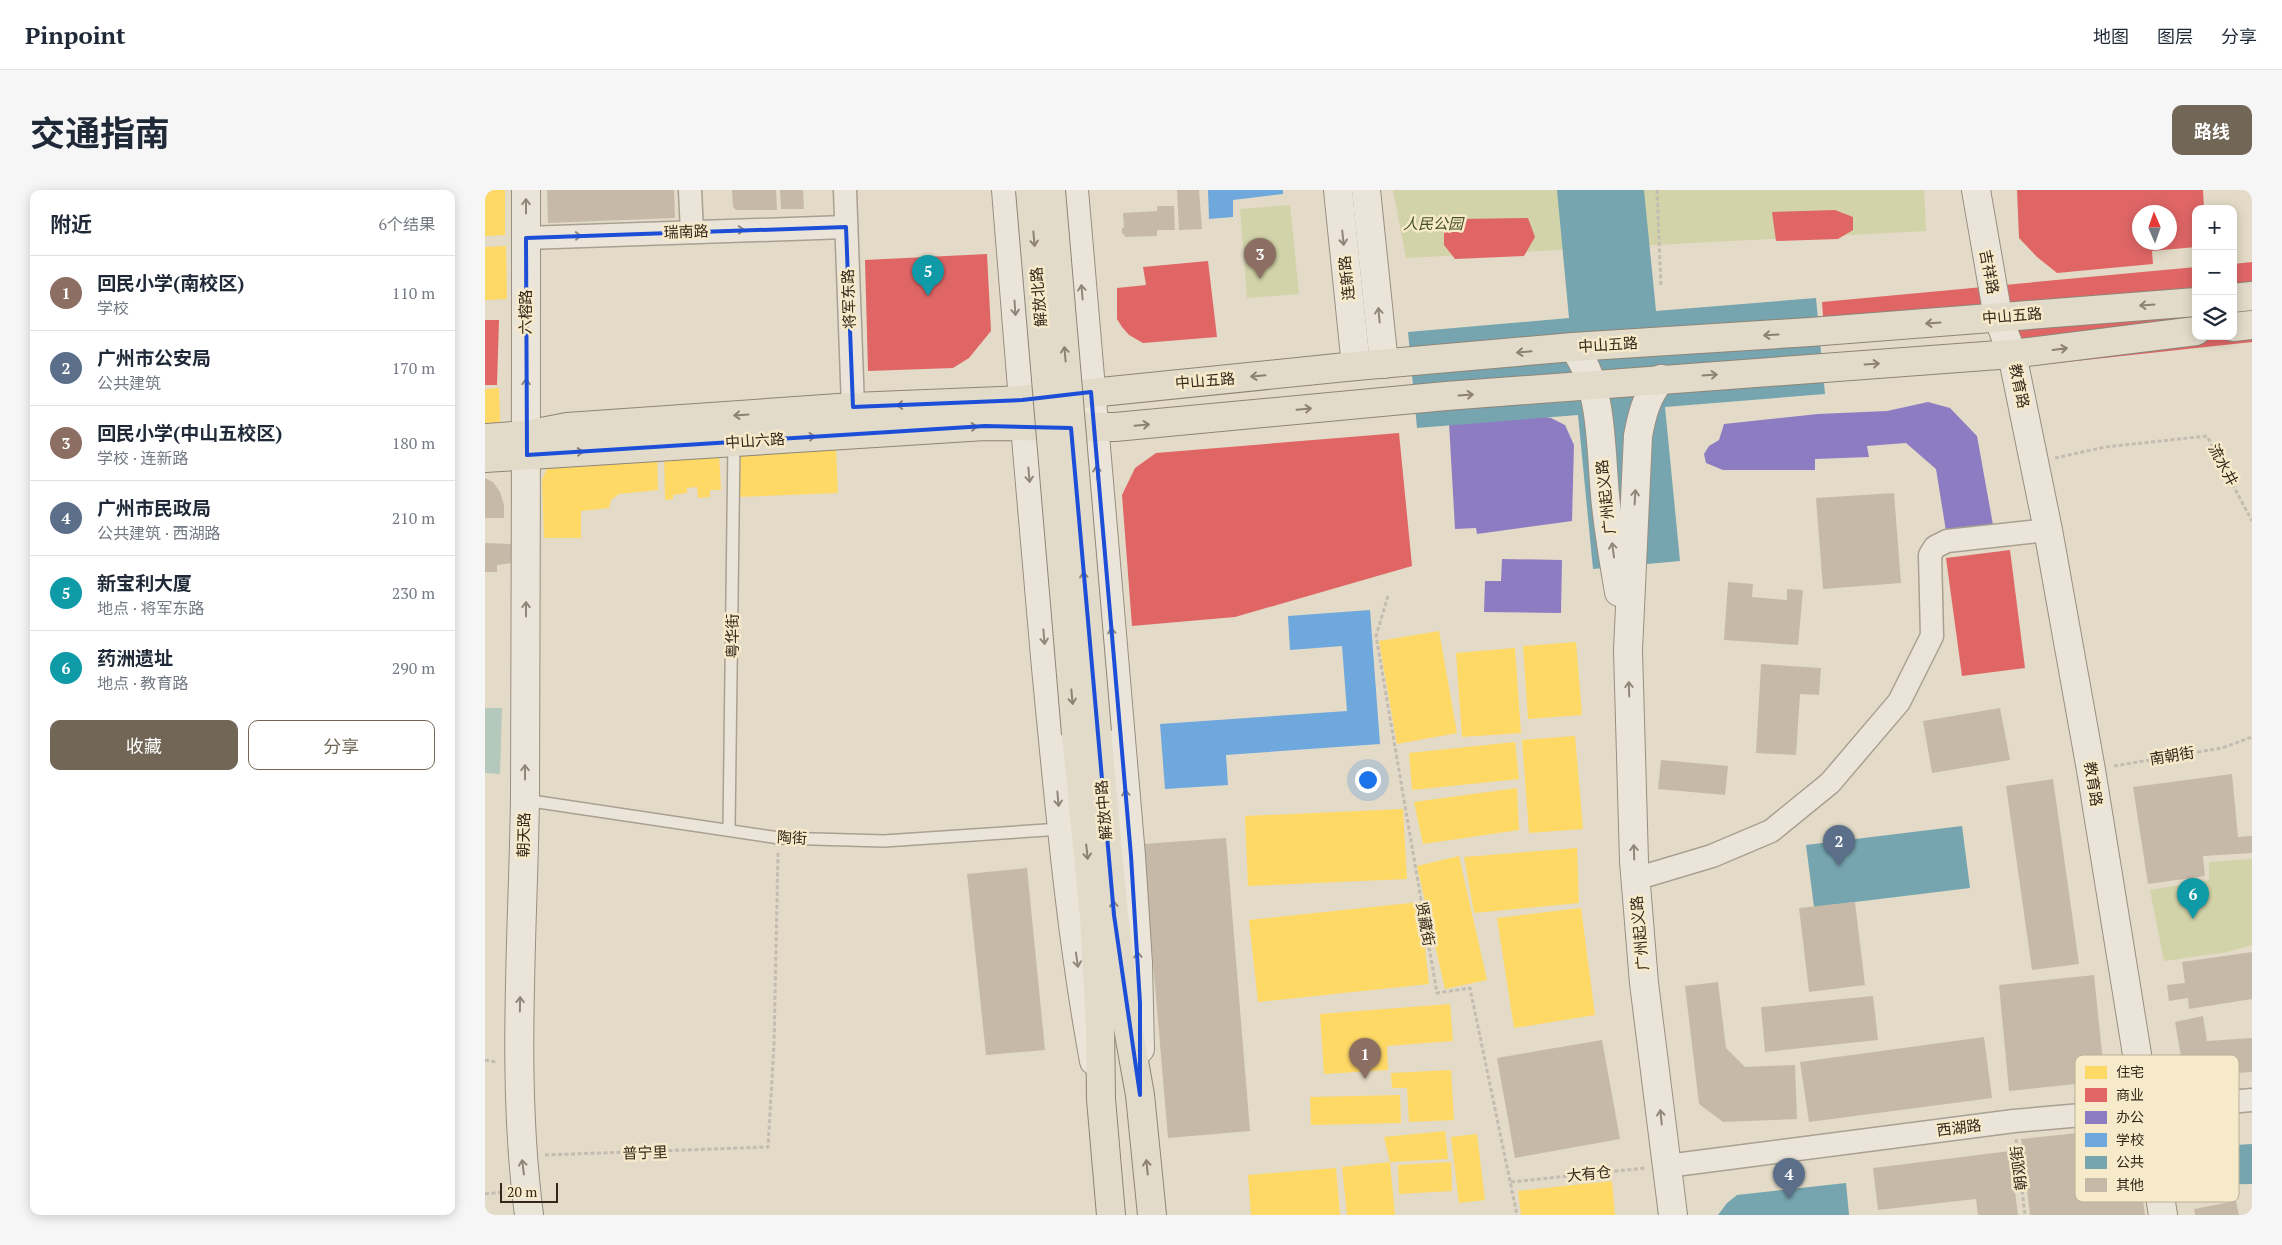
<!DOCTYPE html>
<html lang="zh">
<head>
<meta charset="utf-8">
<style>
  body { margin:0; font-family:"PT Serif","Noto Sans SC",serif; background:#f6f6f7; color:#1f2937 }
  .controls { position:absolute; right:15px; top:15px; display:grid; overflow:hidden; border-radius:10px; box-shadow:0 2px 12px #0003 }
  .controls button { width:45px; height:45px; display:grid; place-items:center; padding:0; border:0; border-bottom:1px solid #e0e1e3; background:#fff; color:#1f2937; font:25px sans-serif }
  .compass { position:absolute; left:1647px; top:15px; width:45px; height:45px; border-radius:50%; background:#fff; box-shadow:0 2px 12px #0003; rotate:358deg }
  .scale { position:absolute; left:15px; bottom:12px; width:58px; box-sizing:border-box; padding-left:5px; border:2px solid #35271a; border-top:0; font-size:14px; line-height:18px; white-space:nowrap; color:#35271a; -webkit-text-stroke:4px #f6eacb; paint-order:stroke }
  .you { position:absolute; left:882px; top:589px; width:18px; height:18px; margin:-12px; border:4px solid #fff; border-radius:50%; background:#1a73e8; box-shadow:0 0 0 8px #1a73e833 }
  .badge { display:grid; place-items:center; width:32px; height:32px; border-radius:50%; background:#726657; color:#fff; font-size:16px; font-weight:700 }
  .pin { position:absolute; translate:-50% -41px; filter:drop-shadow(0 1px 2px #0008) }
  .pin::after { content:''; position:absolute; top:26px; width:18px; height:15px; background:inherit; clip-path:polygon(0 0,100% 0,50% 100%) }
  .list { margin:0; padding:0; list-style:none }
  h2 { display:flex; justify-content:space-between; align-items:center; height:65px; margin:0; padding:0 20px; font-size:21px }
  h2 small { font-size:16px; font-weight:400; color:#747a83 }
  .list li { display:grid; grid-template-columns:32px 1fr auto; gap:15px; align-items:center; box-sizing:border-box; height:75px; padding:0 20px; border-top:1px solid #e0e1e3 }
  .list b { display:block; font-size:19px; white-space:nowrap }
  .list p { margin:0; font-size:16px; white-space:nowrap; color:#747a83 }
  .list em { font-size:16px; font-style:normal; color:#747a83 }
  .actions { display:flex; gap:10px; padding:15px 20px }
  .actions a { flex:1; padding:11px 0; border:1px solid #726657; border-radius:10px; text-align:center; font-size:18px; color:#726657 }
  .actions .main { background:#726657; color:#fff }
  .icon { flex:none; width:28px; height:28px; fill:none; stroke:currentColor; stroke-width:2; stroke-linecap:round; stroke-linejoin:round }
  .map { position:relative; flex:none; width:1767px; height:1025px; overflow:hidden; border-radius:10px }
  header { display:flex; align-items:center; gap:30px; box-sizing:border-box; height:70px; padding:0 25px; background:#fff; border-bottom:1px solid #e0e1e3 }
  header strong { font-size:24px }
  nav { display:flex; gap:28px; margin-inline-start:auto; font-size:18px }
  .intro { display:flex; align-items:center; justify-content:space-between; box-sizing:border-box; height:120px; padding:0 30px }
  h1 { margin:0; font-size:35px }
  .button { padding:12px 22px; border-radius:10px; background:#726657; color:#fff; font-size:18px; font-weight:700 }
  main { display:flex; gap:30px; padding:0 30px }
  aside { flex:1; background:#fff; border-radius:10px; box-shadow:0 2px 12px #0003 }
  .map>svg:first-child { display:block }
  .green { fill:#d2d3a8 }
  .water { fill:#b4c8bc }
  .homes { fill:#ffd966 }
  .shops { fill:#e06666; fill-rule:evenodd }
  .offices { fill:#8e7cc3 }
  .schools { fill:#6fa8dc }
  .public { fill:#76a5af }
  .building { fill:#c7b9a8 }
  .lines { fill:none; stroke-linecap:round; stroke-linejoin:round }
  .lane-casing { stroke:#a8a091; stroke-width:14 }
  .street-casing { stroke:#a8a091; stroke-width:25 }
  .secondary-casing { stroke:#978f81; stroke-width:30 }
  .primary-casing { stroke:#8d8578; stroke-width:30 }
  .path { stroke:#c3bcb1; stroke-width:3; stroke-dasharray:4 2.5; stroke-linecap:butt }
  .lane { stroke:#ebe5d9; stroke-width:11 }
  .street { stroke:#ebe5d9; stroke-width:22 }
  .secondary { stroke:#ebe5d9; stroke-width:28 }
  .primary { stroke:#e2dbca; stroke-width:28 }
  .primary-bridge-casing { stroke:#8d8578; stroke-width:30; stroke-linecap:butt }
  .primary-bridge { stroke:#e2dbca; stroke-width:28 }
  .oneway { stroke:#90867a }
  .oneway2 { stroke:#8c8172 }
  .marked { fill:none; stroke:#1d4ed8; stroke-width:4; stroke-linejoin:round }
  .labels { text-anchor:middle; stroke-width:5; stroke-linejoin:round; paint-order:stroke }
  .park-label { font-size:15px; font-style:italic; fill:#455220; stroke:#f6eacb }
  .street-label { font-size:15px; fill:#35271a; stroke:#f6eacb }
  .key { fill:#f6eacb; stroke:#bcb096; stroke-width:1 }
  .key-label { font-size:14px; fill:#35271a }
</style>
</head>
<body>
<header>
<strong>Pinpoint</strong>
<nav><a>地图</a><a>图层</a><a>分享</a></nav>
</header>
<div class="intro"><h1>交通指南</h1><a class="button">路线</a></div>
<main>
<aside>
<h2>附近<small>6个结果</small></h2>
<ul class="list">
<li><span class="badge" style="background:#8d6e63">1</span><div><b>回民小学(南校区)</b><p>学校</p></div><em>110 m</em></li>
<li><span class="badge" style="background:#5c6f8a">2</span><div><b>广州市公安局</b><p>公共建筑</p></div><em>170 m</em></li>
<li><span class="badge" style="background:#8d6e63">3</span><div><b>回民小学(中山五校区)</b><p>学校 · 连新路</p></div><em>180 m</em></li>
<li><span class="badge" style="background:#5c6f8a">4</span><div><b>广州市民政局</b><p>公共建筑 · 西湖路</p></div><em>210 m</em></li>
<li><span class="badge" style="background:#0f9aa8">5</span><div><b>新宝利大厦</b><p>地点 · 将军东路</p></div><em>230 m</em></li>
<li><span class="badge" style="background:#0f9aa8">6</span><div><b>药洲遗址</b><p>地点 · 教育路</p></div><em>290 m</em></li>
</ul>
<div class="actions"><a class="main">收藏</a><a>分享</a></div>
</aside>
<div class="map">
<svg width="1767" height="1025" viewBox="0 0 1767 1025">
  <rect width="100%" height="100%" fill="#e3dbc7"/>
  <g class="green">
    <polygon points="908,0 1439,0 1441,41 921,68"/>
    <polygon points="805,15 814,104 762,108 755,19"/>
    <polygon points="1767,669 1767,755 1742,762 1679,771 1665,700 1724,690 1724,672"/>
  </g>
  <polygon class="water" points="0,518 17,518 15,584 0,583"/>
  <g class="homes">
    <polygon points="0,0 20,0 20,45 0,46"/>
    <polygon points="21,56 22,109 0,110 0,57"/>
    <polygon points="14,198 15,233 0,234 0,199"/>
    <polygon points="351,259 353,303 254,307 252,263"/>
    <polygon points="172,262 173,300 134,304 126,310 124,318 96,321 96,348 59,348 57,290 63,276"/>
    <polygon points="234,263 236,300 225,300 225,307 213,308 212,297 202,298 202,303 188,305 188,309 180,310 179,266"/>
    <polygon points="954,441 972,543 912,554 894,451"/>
    <polygon points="1091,452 1097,525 1043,529 1038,456"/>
    <polygon points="1030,458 1036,543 977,547 971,463"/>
    <polygon points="1090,546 1098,639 1044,643 1037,550"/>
    <polygon points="1030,552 1034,589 927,600 924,563"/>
    <polygon points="1032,598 1034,640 938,654 929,612"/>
    <polygon points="918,619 922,689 763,696 760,626"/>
    <polygon points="1092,658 1094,713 989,723 979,667"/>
    <polygon points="974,666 1002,790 960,799 932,676"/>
    <polygon points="935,712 944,794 773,812 764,730"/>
    <polygon points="1096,718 1110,825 1029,838 1012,728"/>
    <polygon points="965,814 968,851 902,856 903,880 839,884 835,824"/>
    <polygon points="966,880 969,930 924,932 922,898 907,898 906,883"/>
    <polygon points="915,905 916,933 826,935 825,907"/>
    <polygon points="960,941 963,969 905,972 910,1025 862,1025 857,977 905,972 899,947"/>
    <polygon points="992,944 1000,1010 974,1013 966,947"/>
    <polygon points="966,972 967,1001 914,1004 913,975"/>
    <polygon points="851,978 855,1025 766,1025 763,985"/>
    <polygon points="1127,991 1130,1025 1036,1025 1033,1001"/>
  </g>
  <g class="shops">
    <path d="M1532,0H1718L1719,19H1711V57L1667,61L1668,74L1572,83L1552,67L1534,48ZM1654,22H1684V52H1654Z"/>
    <polygon points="1350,20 1368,27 1368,40 1353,49 1291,51 1287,22"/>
    <polygon points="1043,28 1050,47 1039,66 970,69 959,55 959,39 973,29"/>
    <polygon points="502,64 506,141 484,168 468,178 383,181 380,70"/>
    <polygon points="723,71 732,147 658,153 644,145 637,137 632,129 632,98 661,95 658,77"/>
    <polygon points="1767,72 1767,152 1536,177 1532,140 1340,154 1337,112 1711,77 1711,146 1748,146 1748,74"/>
    <polygon points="0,130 14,130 12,195 0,195"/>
    <polygon points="914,243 927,376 750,427 647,436 637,305 650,278 671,263"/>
    <polygon points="1525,360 1540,478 1477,486 1461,368"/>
  </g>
  <g class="offices">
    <polygon points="1443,212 1465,218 1492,246 1508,335 1461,341 1451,279 1421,253 1382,256 1384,267 1330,269 1330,280 1238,280 1221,273 1219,264 1224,256 1234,250 1239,234 1333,224 1402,221"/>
    <polygon points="1045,224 1066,228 1080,235 1089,255 1087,331 992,344 991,338 970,339 964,233"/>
    <polygon points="1017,369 1077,370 1076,423 999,422 1000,391 1016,391"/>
  </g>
  <g class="schools">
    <polygon points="723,0 798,0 798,4 748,10 748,27 724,29"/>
    <polygon points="885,420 895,554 741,565 743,595 680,599 675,534 862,521 857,456 805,460 803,426"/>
  </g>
  <g class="public">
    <polygon points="1072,0 1159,0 1171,121 1331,108 1340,204 1180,217 1195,371 1108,379 1093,225 932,238 923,142 1084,128"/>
    <polygon points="1477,636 1485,698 1329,717 1321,655"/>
    <polygon points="1767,954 1767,994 1712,995 1713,974 1720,962 1735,956"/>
    <polygon points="1361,993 1364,1025 1233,1025 1242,1013 1252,1005"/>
  </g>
  <g class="building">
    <polygon points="62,0 189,0 190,28 63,33"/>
    <polygon points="247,0 291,0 292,20 251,20 248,17"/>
    <polygon points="295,0 318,0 319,19 296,19"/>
    <polygon points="692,0 714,0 717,39 694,40"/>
    <polygon points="672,16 689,16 690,40 672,40 672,46 640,47 639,44 637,44 637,38 639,38 638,23 672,21"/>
    <polygon points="0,288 8,292 15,302 19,315 19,328 0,328"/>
    <polygon points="1409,303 1416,393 1338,399 1331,308"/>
    <polygon points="0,353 27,354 26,373 12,375 12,382 0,382"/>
    <polygon points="1243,392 1268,394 1267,407 1302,410 1302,399 1318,400 1313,455 1239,450"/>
    <polygon points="1276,474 1336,478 1334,505 1315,504 1311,565 1271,563"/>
    <polygon points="1515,518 1525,570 1447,583 1438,531"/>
    <polygon points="1176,570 1243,576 1240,605 1173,599"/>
    <polygon points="1747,584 1753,647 1767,646 1767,663 1718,666 1720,686 1663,694 1648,597"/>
    <polygon points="1568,589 1594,774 1547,780 1521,596"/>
    <polygon points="741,648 765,941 683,948 658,654"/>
    <polygon points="542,678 560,860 501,865 482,684"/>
    <polygon points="1370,712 1380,795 1324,802 1314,718"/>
    <polygon points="1767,762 1767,809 1704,819 1703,808 1684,811 1682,795 1700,793 1697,772"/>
    <polygon points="1609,785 1620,891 1524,901 1514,795"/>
    <polygon points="1233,792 1241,858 1260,877 1310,875 1312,929 1238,932 1214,914 1200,796"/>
    <polygon points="1388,806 1393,850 1280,862 1276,817"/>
    <polygon points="1718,826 1722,851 1767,848 1767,882 1721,885 1720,866 1696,867 1690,832"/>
    <polygon points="1499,847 1507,908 1324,932 1315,872"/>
    <polygon points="1117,850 1135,949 1030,968 1012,868"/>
    <polygon points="1603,942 1628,951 1642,964 1655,985 1660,1025 1545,1025 1536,949"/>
    <polygon points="1525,961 1533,1025 1493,1025 1491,1009 1393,1020 1388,978"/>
    <polygon points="1751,1011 1754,1025 1710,1025 1709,1019"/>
  </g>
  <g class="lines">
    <g class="lane-casing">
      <g id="lane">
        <polyline points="40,610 294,648 399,651 576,639"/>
        <polyline points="244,639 249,253"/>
      </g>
    </g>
    <g class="street-casing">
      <g id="street">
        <polyline points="205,0 207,42"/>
        <polyline points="360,0 368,217"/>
        <polyline points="41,48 361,37"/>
        <polyline points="1150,689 1227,666 1286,641 1345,593 1414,512 1447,446 1445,365 1450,357 1462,351 1563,340"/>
        <polyline points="1182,976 1529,931 1767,910"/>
      </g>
    </g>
    <g class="secondary-casing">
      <g id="secondary">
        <path d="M41,0C40,203 42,405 40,608C38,747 26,887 44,1025"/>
        <path d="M521,0C533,159 547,319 561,478C574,610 585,741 609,871"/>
        <polyline points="589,0 646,666 653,773 655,859"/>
        <polyline points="853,0 871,176"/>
        <polyline points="881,0 899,174"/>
        <polyline points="1491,0 1513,127 1527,164 1563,340 1606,580 1678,1025"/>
        <path d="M1088,157C1120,197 1115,266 1121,315C1124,344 1129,373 1134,402"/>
        <path d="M1176,189C1162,205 1157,224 1153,246L1143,460L1149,671L1159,793L1188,1025"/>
      </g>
    </g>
    <g class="primary-casing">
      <g id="primary">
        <polyline points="1748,108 1767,106"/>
        <polyline points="1748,137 1767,135"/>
        <polyline points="0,248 41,245 82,237 368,217 537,210 871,176 1088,157 1325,142 1711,112"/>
        <polyline points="0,268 500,236 630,237 961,206 1527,164 1711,141"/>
        <polyline points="612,542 629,725 643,838 655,905 667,1025"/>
        <polyline points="591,544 609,727 615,835 616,909 626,1025"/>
      </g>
    </g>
    <g class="path">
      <polyline points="1172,0 1176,97"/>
      <polyline points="1570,268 1620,257 1722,246 1767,331"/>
      <polyline points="903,406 891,446 952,803 985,798 1032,1025"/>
      <polyline points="1629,576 1737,558 1767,547"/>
      <polyline points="0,870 11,872"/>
      <polyline points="1531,949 1540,1025"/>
      <polyline points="60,965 283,957 289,855 293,661"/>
      <polyline points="1026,992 1160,978"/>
      <polyline points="0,1004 19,1002"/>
    </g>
    <use href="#lane" class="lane"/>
    <use href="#street" class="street"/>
    <use href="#secondary" class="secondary"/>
    <use href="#primary" class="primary"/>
    <g class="primary-bridge-casing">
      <g id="primary-bridge">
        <polyline points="545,0 591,544"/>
        <polyline points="566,0 612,542"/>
      </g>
    </g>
    <use href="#primary-bridge" class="primary-bridge"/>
  </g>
  <defs><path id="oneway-shaft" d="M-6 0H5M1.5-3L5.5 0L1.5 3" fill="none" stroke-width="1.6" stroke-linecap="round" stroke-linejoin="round" transform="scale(1.25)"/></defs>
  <g class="oneway">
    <use href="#oneway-shaft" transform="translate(41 16) rotate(-90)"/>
    <use href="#oneway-shaft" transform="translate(252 40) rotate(-2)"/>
    <use href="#oneway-shaft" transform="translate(89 46) rotate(-2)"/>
    <use href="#oneway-shaft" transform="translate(858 48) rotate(84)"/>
    <use href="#oneway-shaft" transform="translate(597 102) rotate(-95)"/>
    <use href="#oneway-shaft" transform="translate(530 118) rotate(86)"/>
    <use href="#oneway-shaft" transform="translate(894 125) rotate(-95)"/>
    <use href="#oneway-shaft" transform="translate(41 196) rotate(-90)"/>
    <use href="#oneway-shaft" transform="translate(612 283) rotate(-95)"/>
    <use href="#oneway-shaft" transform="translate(544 285) rotate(85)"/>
    <use href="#oneway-shaft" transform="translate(1150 307) rotate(-87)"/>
    <use href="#oneway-shaft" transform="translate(1128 360) rotate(-98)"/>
    <use href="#oneway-shaft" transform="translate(41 419) rotate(-90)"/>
    <use href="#oneway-shaft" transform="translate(627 445) rotate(-95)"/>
    <use href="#oneway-shaft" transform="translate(559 447) rotate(85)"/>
    <use href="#oneway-shaft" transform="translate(1144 499) rotate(-92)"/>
    <use href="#oneway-shaft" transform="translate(40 582) rotate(-90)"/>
    <use href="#oneway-shaft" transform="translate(641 607) rotate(-95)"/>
    <use href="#oneway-shaft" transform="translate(573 609) rotate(85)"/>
    <use href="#oneway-shaft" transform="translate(1149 662) rotate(-92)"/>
    <use href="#oneway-shaft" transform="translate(653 769) rotate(-93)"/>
    <use href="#oneway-shaft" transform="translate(592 770) rotate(82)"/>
    <use href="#oneway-shaft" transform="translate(35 814) rotate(-89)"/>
    <use href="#oneway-shaft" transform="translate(1176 927) rotate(-96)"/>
    <use href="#oneway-shaft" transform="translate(38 977) rotate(-97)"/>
  </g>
  <g class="oneway2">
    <use href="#oneway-shaft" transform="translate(549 49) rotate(85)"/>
    <use href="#oneway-shaft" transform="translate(1662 115) rotate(176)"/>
    <use href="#oneway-shaft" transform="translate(1448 133) rotate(176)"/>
    <use href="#oneway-shaft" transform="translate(1286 145) rotate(177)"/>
    <use href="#oneway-shaft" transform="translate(1575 159) rotate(-7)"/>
    <use href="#oneway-shaft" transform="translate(1039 162) rotate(175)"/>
    <use href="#oneway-shaft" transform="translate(580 164) rotate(-95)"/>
    <use href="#oneway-shaft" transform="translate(1387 174) rotate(-4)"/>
    <use href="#oneway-shaft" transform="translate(1225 185) rotate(-4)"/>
    <use href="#oneway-shaft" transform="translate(773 186) rotate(175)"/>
    <use href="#oneway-shaft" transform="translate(981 205) rotate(-4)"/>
    <use href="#oneway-shaft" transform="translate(419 215) rotate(178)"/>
    <use href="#oneway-shaft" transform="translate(819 219) rotate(-5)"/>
    <use href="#oneway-shaft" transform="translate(256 225) rotate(176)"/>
    <use href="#oneway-shaft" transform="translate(657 235) rotate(-5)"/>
    <use href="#oneway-shaft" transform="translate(485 237) rotate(-3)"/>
    <use href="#oneway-shaft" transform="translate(323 247) rotate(-5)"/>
    <use href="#oneway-shaft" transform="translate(91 262) rotate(-3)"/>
    <use href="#oneway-shaft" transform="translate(599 389) rotate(-95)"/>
    <use href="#oneway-shaft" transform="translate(587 507) rotate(85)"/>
    <use href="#oneway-shaft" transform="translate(602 662) rotate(84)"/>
    <use href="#oneway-shaft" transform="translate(629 718) rotate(-95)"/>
    <use href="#oneway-shaft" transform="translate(662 977) rotate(-96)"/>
  </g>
  <path class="marked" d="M361,37L368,217L537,210L606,202L646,666L655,813V905L629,725L586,238L500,236L42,265L41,48Z"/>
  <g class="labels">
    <g class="park-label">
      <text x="948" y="39">人民公园</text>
    </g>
    <g class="street-label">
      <text transform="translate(201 42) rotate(-2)" y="5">瑞南路</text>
      <text transform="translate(1504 82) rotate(79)" y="5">吉祥路</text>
      <text transform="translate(862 88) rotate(-96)" y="5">连新路</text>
      <text transform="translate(554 107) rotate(-95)" y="5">解放北路</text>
      <text transform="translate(364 109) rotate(-92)" y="5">将军东路</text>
      <text transform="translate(41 122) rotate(-90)" y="5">六榕路</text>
      <text transform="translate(1527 126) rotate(-5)" y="5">中山五路</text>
      <text transform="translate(1123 155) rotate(-4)" y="5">中山五路</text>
      <text transform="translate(720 191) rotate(-5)" y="5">中山五路</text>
      <text transform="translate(1534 196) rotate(78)" y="5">教育路</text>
      <text transform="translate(270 251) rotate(-4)" y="5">中山六路</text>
      <text transform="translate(1738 275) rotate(62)" y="5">流水井</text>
      <text transform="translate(1121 307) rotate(-96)" y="5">广州起义路</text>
      <text transform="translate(248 446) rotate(-90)" y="5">粤华街</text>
      <text transform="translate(1687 566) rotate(-9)" y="5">南朝街</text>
      <text transform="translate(1608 594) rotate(81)" y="5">教育路</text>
      <text transform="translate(619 620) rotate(-95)" y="5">解放中路</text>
      <text transform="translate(39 645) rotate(-89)" y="5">朝天路</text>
      <text transform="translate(307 648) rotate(3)" y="5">陶街</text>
      <text transform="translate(940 734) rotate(80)" y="5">贤藏街</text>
      <text transform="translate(1155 743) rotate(-95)" y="5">广州起义路</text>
      <text transform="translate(1474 938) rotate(-7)" y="5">西湖路</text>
      <text transform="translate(160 963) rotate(-2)" y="5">普宁里</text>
      <text transform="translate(1534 978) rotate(-97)" y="5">朝观街</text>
      <text transform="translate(1104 984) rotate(-6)" y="5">大有仓</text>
    </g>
  </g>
  <rect x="1590" y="865" width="164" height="147" rx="8" class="key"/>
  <rect x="1600" y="876" width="22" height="13" fill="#ffd966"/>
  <rect x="1600" y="898" width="22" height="14" fill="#e06666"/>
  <rect x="1600" y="921" width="22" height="13" fill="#8e7cc3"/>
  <rect x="1600" y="943" width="22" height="14" fill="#6fa8dc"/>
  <rect x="1600" y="966" width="22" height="13" fill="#76a5af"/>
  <rect x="1600" y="988" width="22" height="14" fill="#c7b9a8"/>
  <g class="key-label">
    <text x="1631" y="887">住宅</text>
    <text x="1631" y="910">商业</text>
    <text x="1631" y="932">办公</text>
    <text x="1631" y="955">学校</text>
    <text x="1631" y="977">公共</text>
    <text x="1631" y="1000">其他</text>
  </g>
</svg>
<div class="controls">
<button>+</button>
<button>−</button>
<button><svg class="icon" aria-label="layers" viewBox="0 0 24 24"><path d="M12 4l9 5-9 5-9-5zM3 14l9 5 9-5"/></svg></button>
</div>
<svg class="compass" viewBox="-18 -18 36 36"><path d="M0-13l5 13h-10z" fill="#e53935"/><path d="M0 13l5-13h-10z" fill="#747a83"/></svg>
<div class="scale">20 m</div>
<div class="you"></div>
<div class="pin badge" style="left:880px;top:889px;background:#8d6e63">1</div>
<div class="pin badge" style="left:1354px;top:676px;background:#5c6f8a">2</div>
<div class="pin badge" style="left:775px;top:89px;background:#8d6e63">3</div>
<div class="pin badge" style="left:1304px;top:1009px;background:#5c6f8a">4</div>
<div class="pin badge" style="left:443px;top:106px;background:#0f9aa8">5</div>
<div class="pin badge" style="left:1708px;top:729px;background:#0f9aa8">6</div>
</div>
</main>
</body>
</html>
